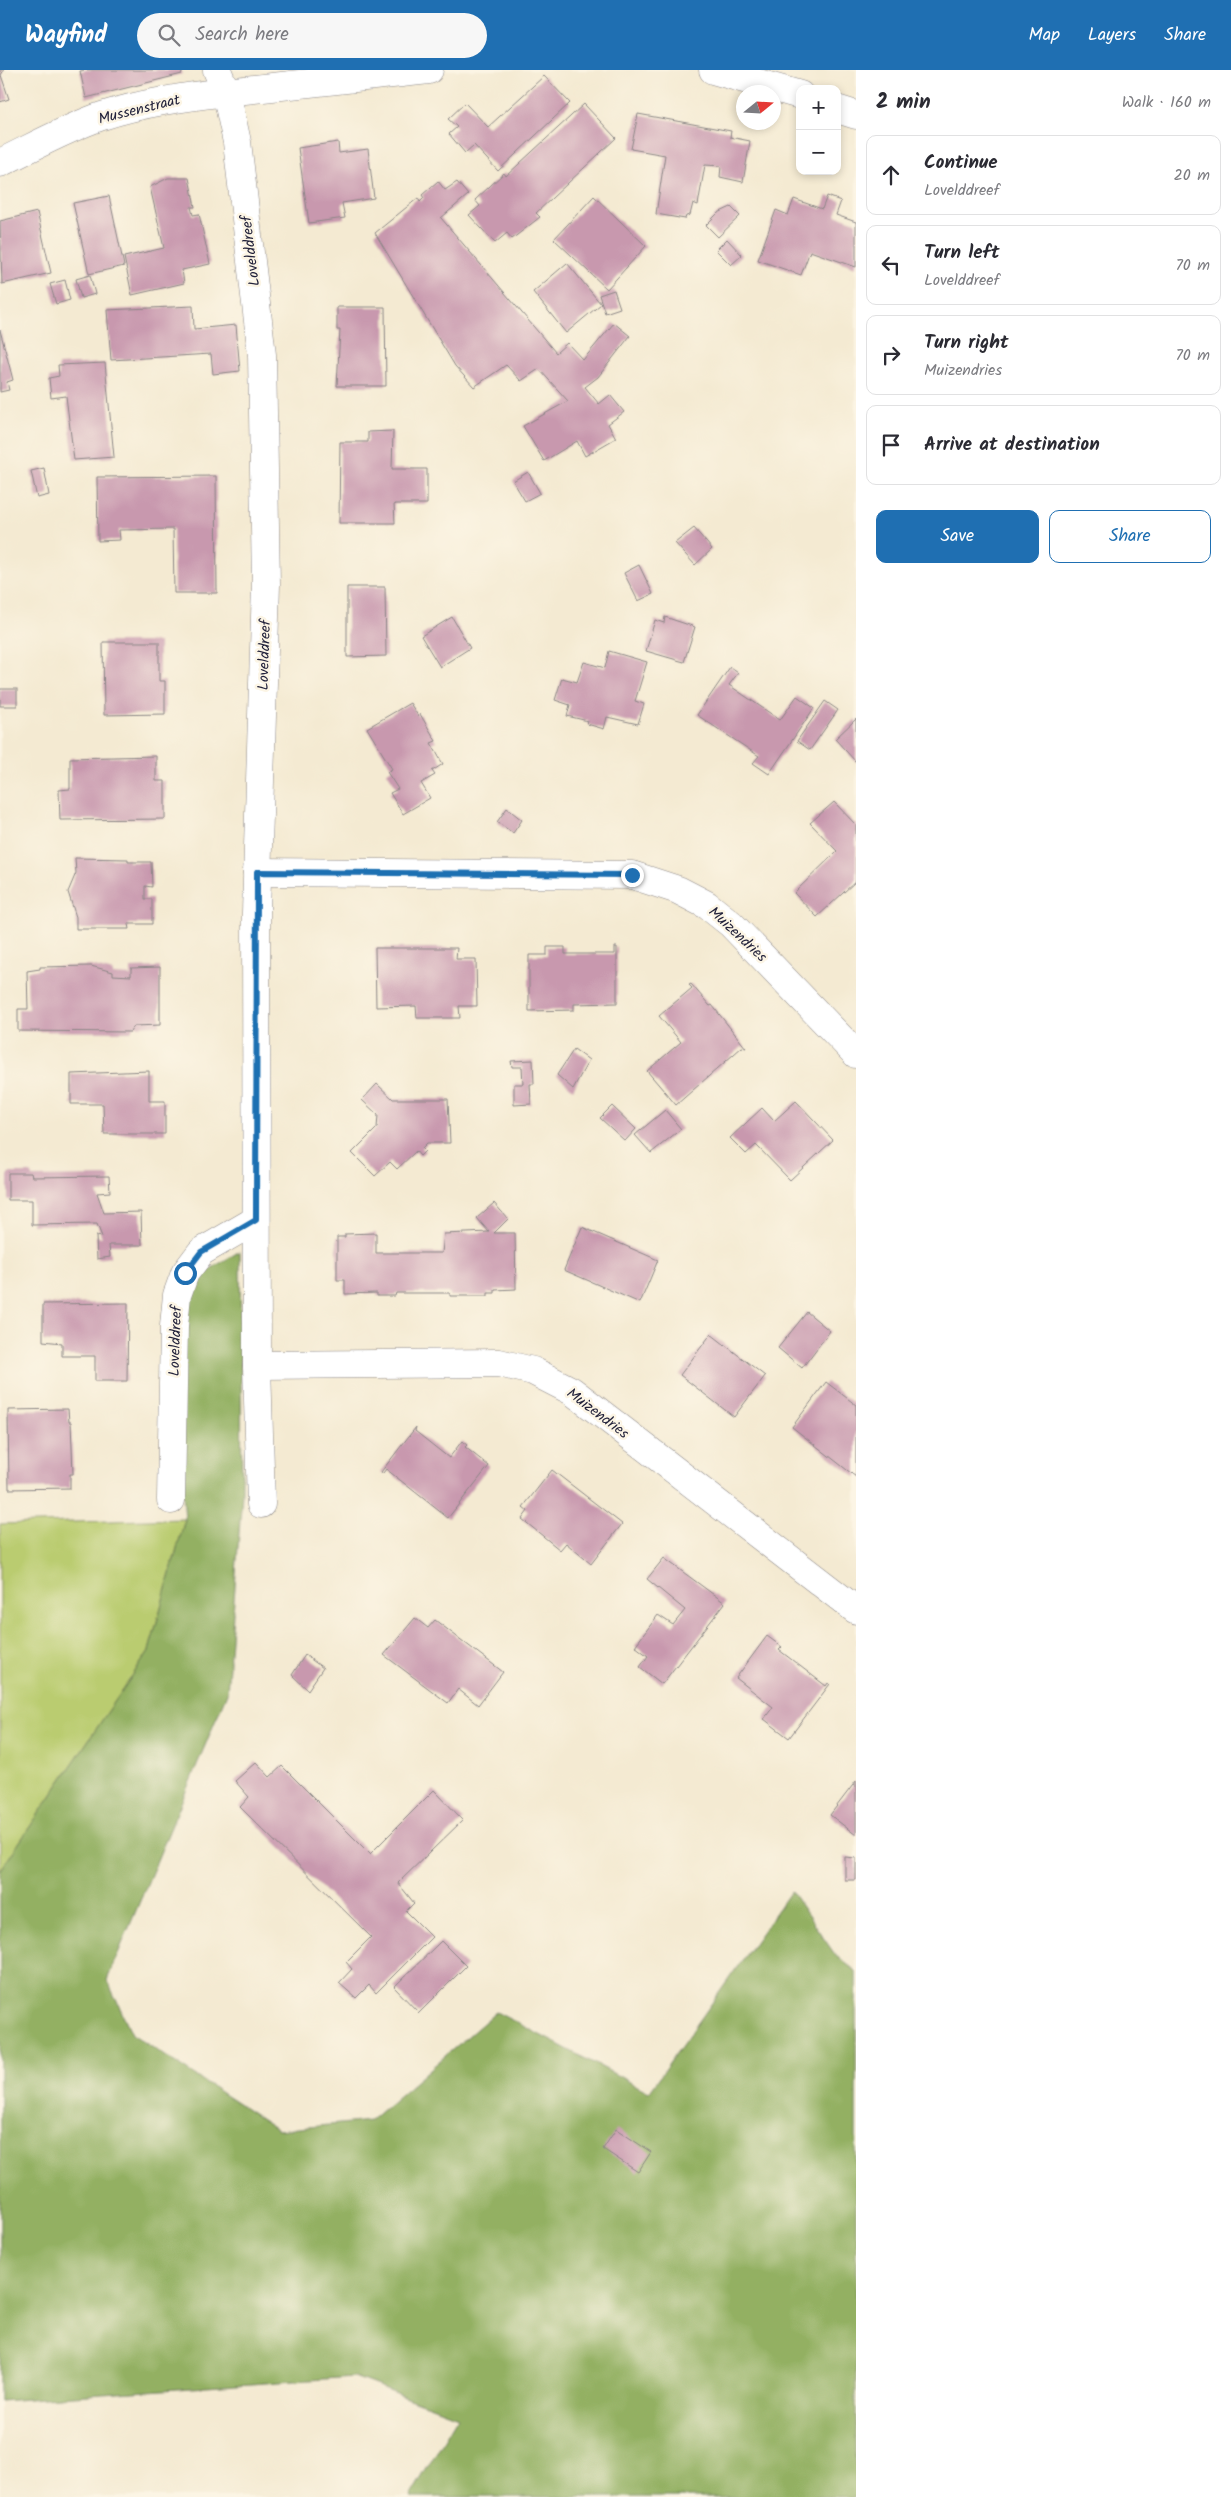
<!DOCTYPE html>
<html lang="en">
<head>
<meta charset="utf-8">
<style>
  body { margin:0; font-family:Kalam,sans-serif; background:#f7f7f7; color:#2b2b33 }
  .controls { position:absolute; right:15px; top:15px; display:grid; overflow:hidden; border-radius:10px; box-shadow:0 2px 8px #0003 }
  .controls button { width:45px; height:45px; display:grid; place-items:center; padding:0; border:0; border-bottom:1px solid #e1e1e2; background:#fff; color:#2b2b33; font:25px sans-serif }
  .compass { position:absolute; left:736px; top:15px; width:45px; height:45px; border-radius:50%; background:#fff; box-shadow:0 2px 8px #0003; rotate:72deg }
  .stop { position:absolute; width:15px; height:15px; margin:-11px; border:4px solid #1f6fb2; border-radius:50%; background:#fff }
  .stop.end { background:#1f6fb2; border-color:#fff; box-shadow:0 1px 5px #0008 }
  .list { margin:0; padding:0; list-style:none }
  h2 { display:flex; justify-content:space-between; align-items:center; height:65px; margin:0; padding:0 20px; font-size:21px }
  h2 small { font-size:16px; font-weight:400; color:#7c7c81 }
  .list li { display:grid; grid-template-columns:32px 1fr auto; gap:15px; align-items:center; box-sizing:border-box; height:80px; margin:0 10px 10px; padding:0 10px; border:1px solid #e1e1e2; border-radius:10px }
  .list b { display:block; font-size:19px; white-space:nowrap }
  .list p { margin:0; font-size:16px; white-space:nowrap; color:#7c7c81 }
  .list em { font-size:16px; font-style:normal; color:#7c7c81 }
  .actions { display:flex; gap:10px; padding:15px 20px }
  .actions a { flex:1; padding:11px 0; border:1px solid #1f6fb2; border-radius:10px; text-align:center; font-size:18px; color:#1f6fb2 }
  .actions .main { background:#1f6fb2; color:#fff }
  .icon { flex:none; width:28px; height:28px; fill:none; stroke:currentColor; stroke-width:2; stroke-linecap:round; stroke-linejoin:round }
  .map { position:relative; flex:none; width:856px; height:2427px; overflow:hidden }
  header { display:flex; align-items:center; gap:30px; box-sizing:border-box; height:70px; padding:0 25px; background:#1f6fb2; color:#fff }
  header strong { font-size:24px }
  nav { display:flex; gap:28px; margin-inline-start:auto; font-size:18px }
  .search { width:350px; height:45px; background:#f7f7f7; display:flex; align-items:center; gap:12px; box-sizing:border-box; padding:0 18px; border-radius:28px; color:#7c7c81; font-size:19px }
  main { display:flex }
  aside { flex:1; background:#fff }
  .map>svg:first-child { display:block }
  .green { fill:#bacc6f; stroke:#6e7755 }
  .forest { fill:#93b062; stroke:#5a694e }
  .building { fill:#c898ae }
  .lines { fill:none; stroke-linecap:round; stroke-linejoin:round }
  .minor-casing { stroke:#8b8686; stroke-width:29 }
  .minor { stroke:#fff; stroke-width:28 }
  .route { stroke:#1f6fb2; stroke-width:6 }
  .labels { text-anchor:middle; stroke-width:5; stroke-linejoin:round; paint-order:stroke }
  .street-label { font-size:15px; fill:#22223b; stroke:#fcf5e5 }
</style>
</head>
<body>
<header>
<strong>Wayfind</strong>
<div class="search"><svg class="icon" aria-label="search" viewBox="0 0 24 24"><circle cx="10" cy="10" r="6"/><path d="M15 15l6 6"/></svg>Search here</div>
<nav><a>Map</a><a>Layers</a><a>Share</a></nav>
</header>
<main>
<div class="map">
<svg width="856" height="2427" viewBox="0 0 856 2427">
  <rect width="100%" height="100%" fill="#fcf5e5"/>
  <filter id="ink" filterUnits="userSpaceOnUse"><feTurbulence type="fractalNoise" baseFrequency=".02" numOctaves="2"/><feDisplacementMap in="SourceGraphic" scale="10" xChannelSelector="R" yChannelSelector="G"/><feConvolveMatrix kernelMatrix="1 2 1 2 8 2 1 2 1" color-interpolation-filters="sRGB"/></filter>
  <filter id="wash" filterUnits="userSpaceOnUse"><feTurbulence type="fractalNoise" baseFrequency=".0096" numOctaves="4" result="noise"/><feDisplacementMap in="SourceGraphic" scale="20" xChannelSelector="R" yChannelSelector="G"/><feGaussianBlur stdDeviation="1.12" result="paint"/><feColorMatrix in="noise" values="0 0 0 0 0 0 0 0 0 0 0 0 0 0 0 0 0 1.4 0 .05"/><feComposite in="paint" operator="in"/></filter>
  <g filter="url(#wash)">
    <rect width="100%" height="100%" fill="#f4ead2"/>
    <polygon class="green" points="185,1449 149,1581 0,1801 0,1454"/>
    <polygon class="forest" points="240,1181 242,1424 227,1623 107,1910 132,1964 278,2060 370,2051 496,1942 649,2022 791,1821 836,1886 856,1901 856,2425 853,2427 410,2427 458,2346 354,2307 0,2331 0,1801 149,1581 185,1449 178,1363 184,1236 195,1214 212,1198"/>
    <g id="blocks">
      <g class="building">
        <polygon points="0,0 4,0 1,5 9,29 0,32"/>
        <polygon points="86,0 181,0 182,4 86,28 80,1"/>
        <polygon points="544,6 570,33 498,101 474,75 465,83 449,64 457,57 448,49 465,33 488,57"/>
        <polygon points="584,34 616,68 536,143 540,147 512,169 507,163 495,173 469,145 480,136 475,130 504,103 506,106"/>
        <polygon points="638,44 731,61 730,67 750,71 743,112 720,107 721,96 705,95 698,135 693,133 690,145 686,146 685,149 656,144 665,85 631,79"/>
        <polygon points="338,72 339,83 368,79 374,128 342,133 345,148 309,153 298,78"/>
        <polygon points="168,108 189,108 195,137 191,137 193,145 199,144 210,194 182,200 184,213 132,225 124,187 164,178 150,117"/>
        <polygon points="438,111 445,120 457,112 468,125 441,148 556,283 567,273 583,290 614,253 630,266 598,307 585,317 599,334 610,325 624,342 608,354 616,368 585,386 577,371 544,391 523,356 568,331 539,299 521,311 506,295 474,317 455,296 375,163 418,128 420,132 424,128 422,125"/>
        <polygon points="109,126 124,196 89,204 73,133"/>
        <polygon points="594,126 646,176 607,219 554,169"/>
        <polygon points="827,126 841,131 836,145 856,152 856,197 810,181 801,205 758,190 776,140 788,145 794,129 822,139"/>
        <polygon points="731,137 740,146 718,167 706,155 718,143"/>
        <polygon points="37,142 51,203 2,214 0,151"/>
        <polygon points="727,169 742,185 731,195 716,180"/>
        <polygon points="567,193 601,234 566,263 533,222"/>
        <polygon points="90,205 95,224 81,228 76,209"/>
        <polygon points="65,210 70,230 56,234 50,214"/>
        <polygon points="614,220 620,238 605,243 599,225"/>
        <polygon points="193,236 194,259 236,255 240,301 213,304 211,284 111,290 107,240"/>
        <polygon points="337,237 385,237 386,316 337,316 340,260 337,260"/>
        <polygon points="0,260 13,310 7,312 9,320 0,322"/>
        <polygon points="105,293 114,387 74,390 66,326 51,328 49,308 59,306 58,295"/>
        <polygon points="393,361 392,399 427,399 427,434 394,434 395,453 339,453 340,372 368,372 368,362"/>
        <polygon points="44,398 49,425 37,428 31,401"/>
        <polygon points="528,402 540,423 525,431 513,411"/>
        <polygon points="216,406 217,523 174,523 173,459 119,460 120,470 98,471 97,407"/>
        <polygon points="694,458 712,479 695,495 675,473"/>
        <polygon points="639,495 653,524 638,531 624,503"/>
        <polygon points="347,517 385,517 386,586 347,587"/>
        <polygon points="452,547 470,578 440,597 421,566"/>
        <polygon points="665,547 695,557 684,592 646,581 655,550 664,553"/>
        <polygon points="103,572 159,572 159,611 165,611 165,644 104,645"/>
        <polygon points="609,581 647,592 635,631 644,634 638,654 607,647 604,659 587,654 588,651 567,646 570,635 555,630 562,608 577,612 584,592 605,598"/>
        <polygon points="730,597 738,603 729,615 780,650 797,626 814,638 769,704 753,693 759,686 697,645"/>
        <rect x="0" y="619" width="17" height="17"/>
        <polygon points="825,631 838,640 810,680 797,671"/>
        <polygon points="410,633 418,646 420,644 436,671 431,673 443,694 432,701 435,705 421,713 430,728 403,744 390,723 398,719 387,702 392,699 367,658"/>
        <polygon points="856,649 856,692 835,669"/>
        <polygon points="156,686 156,711 165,711 165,749 60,750 59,720 70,719 70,688"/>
        <polygon points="834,732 856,755 856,811 817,847 794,823 837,781 810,753"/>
        <polygon points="507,738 522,750 513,763 497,752"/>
        <polygon points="75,788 128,789 128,792 151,792 152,817 145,816 145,829 152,829 152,854 128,854 129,859 76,859 76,847 68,822 76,803"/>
        <polygon points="547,877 565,877 565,884 615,884 615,877 617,877 617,933 574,934 574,940 529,941 529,885 547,885"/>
        <polygon points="375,878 457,878 456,889 476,889 477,936 459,936 460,948 417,948 416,936 376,937"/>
        <polygon points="91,896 113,902 113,905 131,906 131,898 160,897 160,955 134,956 130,962 18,961 18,939 28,939 27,901 40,899 40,897"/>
        <polygon points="691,914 710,936 712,935 746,978 742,977 676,1035 647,1001 681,972 659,946 692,918 689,915"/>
        <polygon points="574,979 589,990 573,1019 557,1005"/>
        <polygon points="533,990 534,1014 530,1014 531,1034 514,1035 514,1014 523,1014 522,997 512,997 511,991"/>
        <polygon points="149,1001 149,1031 165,1031 165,1064 104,1064 103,1034 71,1034 71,1004"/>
        <polygon points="377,1014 393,1029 448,1029 450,1073 427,1073 422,1078 425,1081 420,1086 416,1081 397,1099 390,1092 375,1106 352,1083 377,1058 378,1045 362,1030"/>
        <polygon points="796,1031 833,1070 790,1110 756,1075 746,1084 730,1068 762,1038 774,1051"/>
        <polygon points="612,1036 636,1059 625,1071 600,1048"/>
        <polygon points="665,1040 681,1059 651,1083 635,1065"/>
        <polygon points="8,1103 31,1103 32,1107 109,1106 110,1122 97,1123 104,1143 141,1142 142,1175 109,1175 110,1187 97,1189 96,1166 102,1167 97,1154 32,1155 32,1130 8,1130"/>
        <polygon points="494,1133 508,1149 494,1163 515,1163 516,1219 495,1220 495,1223 488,1223 488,1226 450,1226 450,1223 396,1223 395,1226 377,1226 377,1223 345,1224 345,1210 337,1210 337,1167 345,1167 345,1164 376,1163 376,1183 442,1183 444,1164 489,1162 477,1148"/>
        <polygon points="582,1157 658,1190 640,1233 564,1200"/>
        <polygon points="128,1233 127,1311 95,1311 95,1286 62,1286 62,1273 43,1271 43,1234"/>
        <polygon points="807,1242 830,1261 802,1298 778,1278"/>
        <polygon points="711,1264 765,1306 734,1347 680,1305"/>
        <polygon points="826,1312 856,1335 856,1407 792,1357"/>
        <polygon points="68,1339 69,1352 71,1352 73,1404 70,1404 70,1418 9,1419 8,1340"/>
        <polygon points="416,1357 415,1361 449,1388 462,1371 467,1375 465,1377 489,1396 448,1448 386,1399 383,1403 381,1402"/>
        <polygon points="552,1400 622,1454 591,1494 566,1473 560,1480 522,1449 528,1441 523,1437"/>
        <polygon points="664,1488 725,1533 662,1614 640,1597 648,1586 635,1576 658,1545 673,1555 685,1540 647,1509"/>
        <polygon points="415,1548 428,1558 435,1550 503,1602 478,1635 458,1619 448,1633 384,1585"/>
        <polygon points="767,1566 782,1577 779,1580 826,1616 828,1613 830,1614 789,1668 764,1649 773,1637 736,1608"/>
        <polygon points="305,1585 323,1598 308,1620 292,1605"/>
        <polygon points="256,1692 270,1707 282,1696 370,1784 434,1720 463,1750 398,1813 414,1833 406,1841 432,1867 376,1923 369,1915 356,1928 339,1913 352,1899 346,1892 371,1867 240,1737 249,1727 235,1711"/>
        <polygon points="856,1711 856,1765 830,1745"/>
        <polygon points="845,1787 856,1788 856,1810 845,1810"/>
        <polygon points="441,1871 466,1896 419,1943 394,1917"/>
        <polygon points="616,2059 651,2082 638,2102 603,2079"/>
      </g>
    </g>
  </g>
  <g filter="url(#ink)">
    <use href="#blocks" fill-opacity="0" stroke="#8b8686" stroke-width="1"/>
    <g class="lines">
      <g class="minor-casing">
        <g id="minor">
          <polyline points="217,0 226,22 429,0"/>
          <polyline points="713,0 800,25"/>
          <polyline points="837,39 856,45"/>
          <path d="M0,93C33,77 67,58 102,46C142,33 184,27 226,22L237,72L262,285L266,514L256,843L257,1295L261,1434"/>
          <polyline points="257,802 632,805 678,820 707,835 731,854 856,984"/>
          <polyline points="257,1295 499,1293 533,1301 572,1321 856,1540"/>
          <polyline points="171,1430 174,1256 177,1225 185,1203 201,1182 256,1150"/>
        </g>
      </g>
      <use href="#minor" class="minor"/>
    </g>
  </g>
  <g class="lines" filter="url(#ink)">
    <polyline class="route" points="185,1203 201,1182 256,1150 257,802 632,805"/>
  </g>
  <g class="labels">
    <g class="street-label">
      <text transform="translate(139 39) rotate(-14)" y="5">Mussenstraat</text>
      <text transform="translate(250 181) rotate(-97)" y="5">Lovelddreef</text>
      <text transform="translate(264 585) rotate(-88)" y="5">Lovelddreef</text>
      <text transform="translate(738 864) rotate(43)" y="5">Muizendries</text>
      <text transform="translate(175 1271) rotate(-88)" y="5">Lovelddreef</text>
      <text transform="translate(598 1343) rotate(37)" y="5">Muizendries</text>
    </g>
  </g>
</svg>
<div class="controls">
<button>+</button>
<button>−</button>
</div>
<svg class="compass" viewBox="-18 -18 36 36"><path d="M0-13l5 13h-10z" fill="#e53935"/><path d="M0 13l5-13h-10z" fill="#7c7c81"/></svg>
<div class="stop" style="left:185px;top:1203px"></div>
<div class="stop end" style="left:632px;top:805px"></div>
</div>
<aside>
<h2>2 min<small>Walk · 160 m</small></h2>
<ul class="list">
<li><svg class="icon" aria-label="ahead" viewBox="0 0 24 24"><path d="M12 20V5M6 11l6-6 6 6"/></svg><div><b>Continue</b><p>Lovelddreef</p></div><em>20 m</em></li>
<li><svg class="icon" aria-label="left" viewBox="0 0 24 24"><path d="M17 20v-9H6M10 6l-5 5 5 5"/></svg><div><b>Turn left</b><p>Lovelddreef</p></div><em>70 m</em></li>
<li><svg class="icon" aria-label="right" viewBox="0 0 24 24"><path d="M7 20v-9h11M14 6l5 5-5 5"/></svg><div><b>Turn right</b><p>Muizendries</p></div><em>70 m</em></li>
<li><svg class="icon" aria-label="arrive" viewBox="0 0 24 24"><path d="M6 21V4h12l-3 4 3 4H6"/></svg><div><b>Arrive at destination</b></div></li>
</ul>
<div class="actions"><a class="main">Save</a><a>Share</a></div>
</aside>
</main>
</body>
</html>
